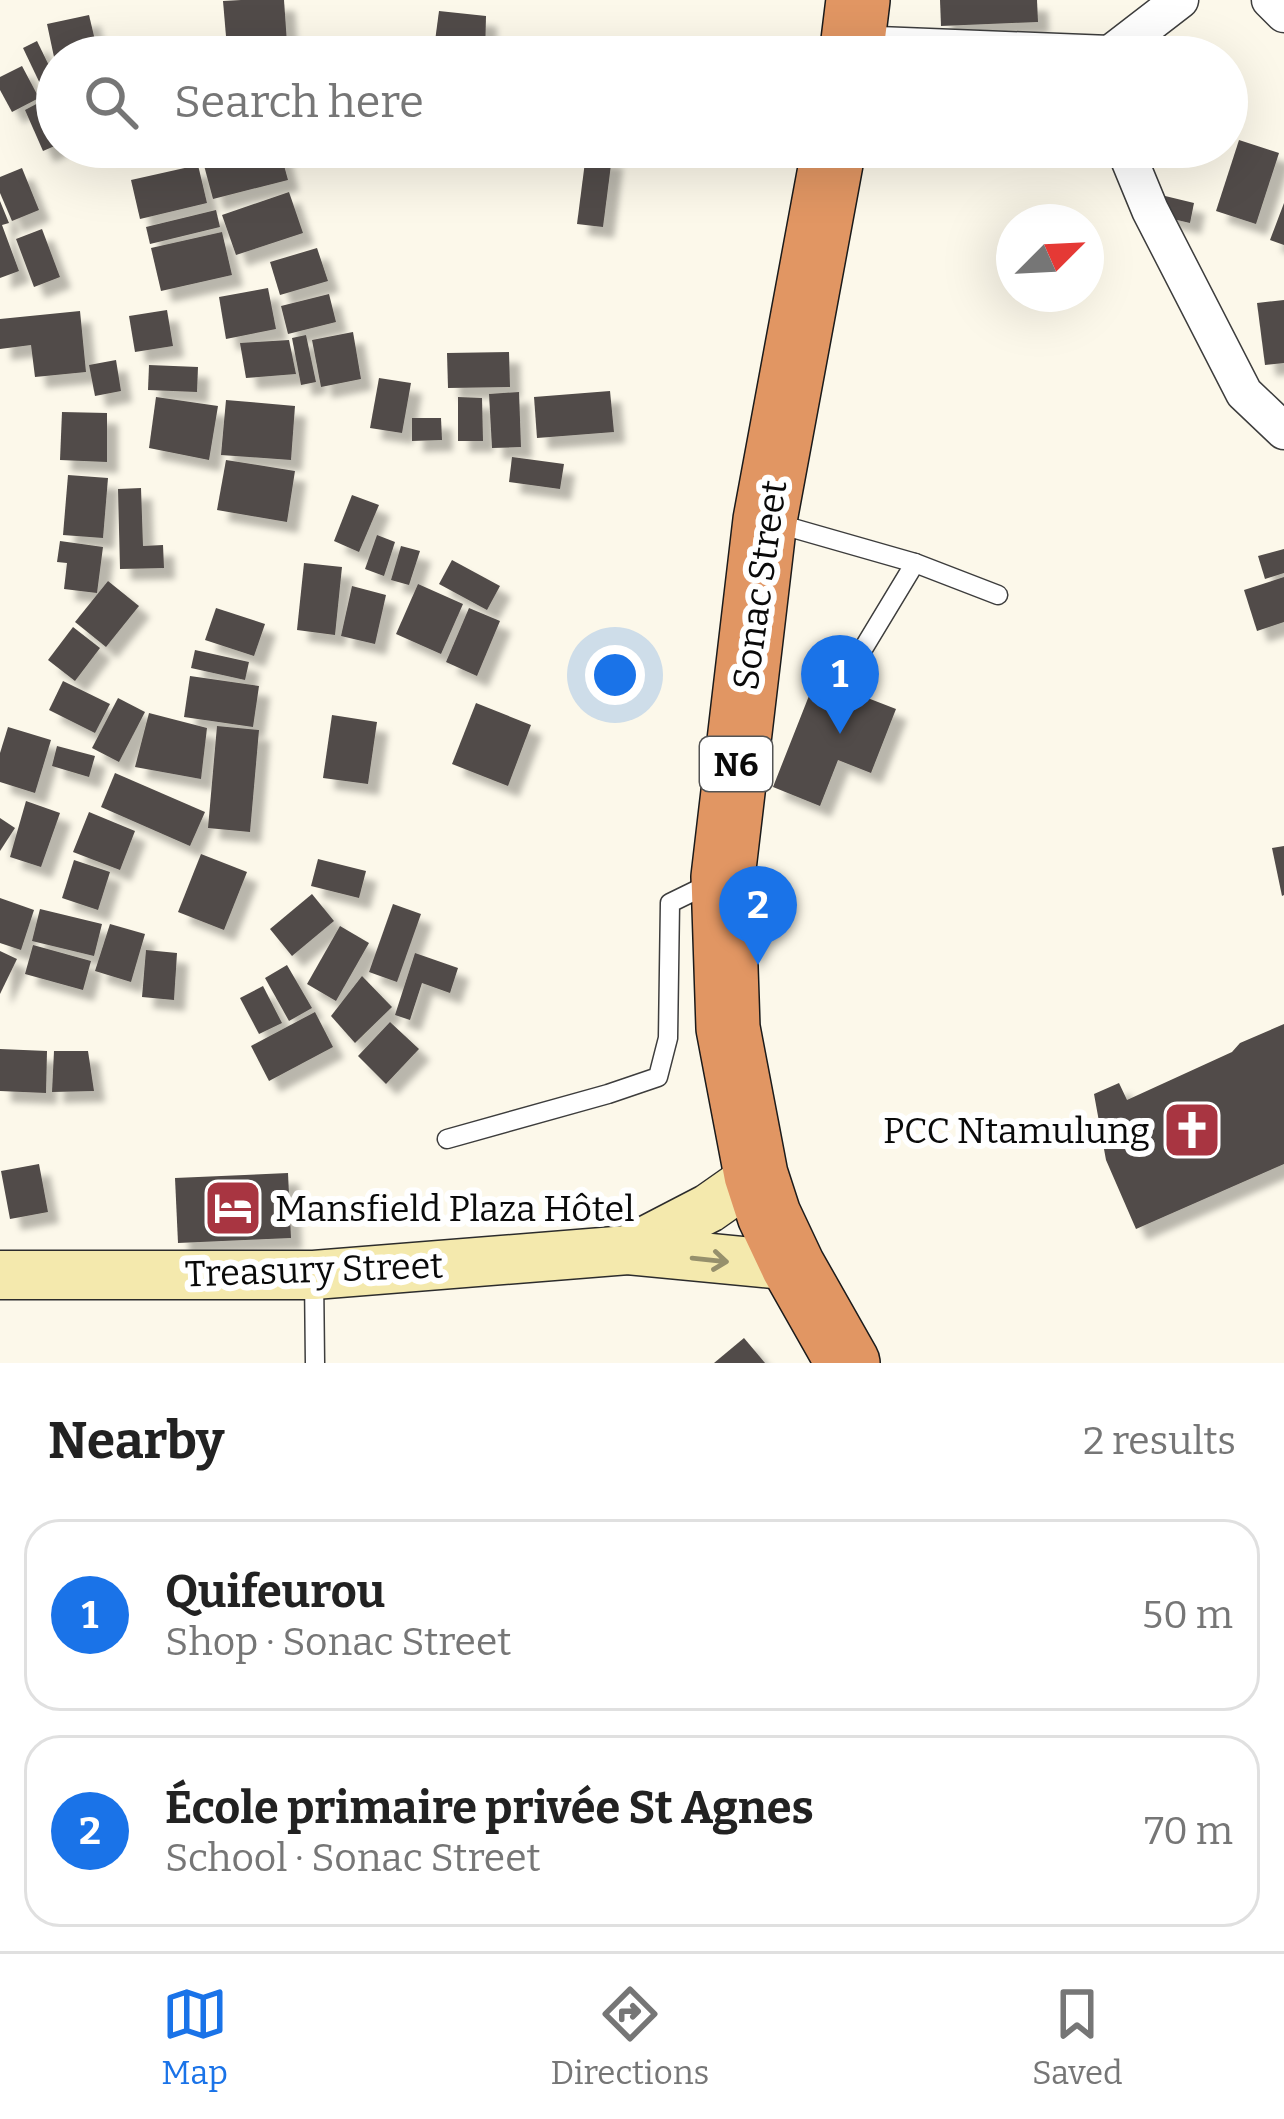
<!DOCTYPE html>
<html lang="en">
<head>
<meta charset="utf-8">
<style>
  body { margin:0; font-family:Bitter,serif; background:#f6f6f6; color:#222 }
  .compass { position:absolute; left:996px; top:204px; width:108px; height:108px; border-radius:50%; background:#fff; box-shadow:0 12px 48px #0002; rotate:66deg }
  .you { position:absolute; left:615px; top:675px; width:42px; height:42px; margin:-30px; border:9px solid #fff; border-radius:50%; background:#1a73e8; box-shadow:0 0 0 18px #1a73e833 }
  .badge { display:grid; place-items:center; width:78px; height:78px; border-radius:50%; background:#1a73e8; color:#fff; font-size:39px; font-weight:700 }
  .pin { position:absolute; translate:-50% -99px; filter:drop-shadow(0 3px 6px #0008) }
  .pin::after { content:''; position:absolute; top:63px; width:42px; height:36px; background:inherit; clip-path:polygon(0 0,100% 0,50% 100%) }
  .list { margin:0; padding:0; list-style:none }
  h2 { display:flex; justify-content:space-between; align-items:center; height:156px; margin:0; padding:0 48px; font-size:51px }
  h2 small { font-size:39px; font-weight:400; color:#767676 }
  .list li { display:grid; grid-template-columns:78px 1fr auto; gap:36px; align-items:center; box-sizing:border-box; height:192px; margin:0 24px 24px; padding:0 24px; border:3px solid #e0e0e0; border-radius:36px }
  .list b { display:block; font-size:45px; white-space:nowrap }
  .list p { margin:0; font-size:39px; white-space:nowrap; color:#767676 }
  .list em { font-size:39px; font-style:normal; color:#767676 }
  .icon { flex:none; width:66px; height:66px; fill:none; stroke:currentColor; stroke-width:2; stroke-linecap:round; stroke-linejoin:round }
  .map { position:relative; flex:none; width:1284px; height:1363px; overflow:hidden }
  .search { position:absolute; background:#fff; box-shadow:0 12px 48px #0002; left:36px; right:36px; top:36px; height:132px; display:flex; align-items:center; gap:30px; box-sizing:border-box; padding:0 42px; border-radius:66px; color:#767676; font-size:45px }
  .sheet { height:588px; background:#fff }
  nav { display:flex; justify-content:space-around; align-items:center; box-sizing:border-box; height:168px; border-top:3px solid #e0e0e0; background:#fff; font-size:33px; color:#767676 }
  nav a { display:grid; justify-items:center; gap:6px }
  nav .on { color:#1a73e8 }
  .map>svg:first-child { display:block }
  .building { fill:#514b48; filter:url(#shadow) }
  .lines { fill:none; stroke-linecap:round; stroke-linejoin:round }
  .lane-casing { stroke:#3d3d3d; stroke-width:21 }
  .street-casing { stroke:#3d3d3d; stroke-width:39 }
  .secondary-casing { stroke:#2c2c2c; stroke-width:51 }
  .highway-casing { stroke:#1b1b1b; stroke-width:66 }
  .lane { stroke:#fff; stroke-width:18 }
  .street { stroke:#fff; stroke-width:36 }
  .secondary { stroke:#f4e9ad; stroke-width:48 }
  .highway { stroke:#e19663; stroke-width:63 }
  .oneway { stroke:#96906c }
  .labels { text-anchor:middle; stroke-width:12; stroke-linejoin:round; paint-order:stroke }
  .shield { fill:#fff; stroke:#545454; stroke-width:3 }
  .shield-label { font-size:33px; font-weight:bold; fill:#0a0a0a }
  .street-label { font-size:36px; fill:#0a0a0a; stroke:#fff }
  .poi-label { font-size:36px; fill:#0a0a0a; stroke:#fff; text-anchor:end }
</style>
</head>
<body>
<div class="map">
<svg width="1284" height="1363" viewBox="0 0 1284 1363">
  <defs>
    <filter id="shadow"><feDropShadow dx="11" dy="11" stdDeviation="3" flood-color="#0004"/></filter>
  </defs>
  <rect width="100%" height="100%" fill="#fcf8ea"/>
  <g class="building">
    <polygon points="241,0 284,0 287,43 227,48 223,1"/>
    <polygon points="940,0 1037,0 1038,22 941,26"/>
    <polygon points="439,11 486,16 485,57 433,56"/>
    <polygon points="89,15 99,57 54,57 47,24"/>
    <polygon points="37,41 57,82 57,86 44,92 23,48"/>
    <polygon points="22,66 39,98 12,112 0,90 0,77"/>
    <polygon points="57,93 57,145 43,151 25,110"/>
    <polygon points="1239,140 1279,153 1256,224 1216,211"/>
    <polygon points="245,147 279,147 288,180 213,199 202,158"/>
    <polygon points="586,154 612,157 603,227 577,224"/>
    <polygon points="198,165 207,203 140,219 131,180"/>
    <polygon points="22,168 39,210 12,221 0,193 0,177"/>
    <polygon points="289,192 303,233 236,255 222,215"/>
    <polygon points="1161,195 1194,203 1190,223 1156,215"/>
    <polygon points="0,201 9,223 2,225 19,271 0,278"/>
    <polygon points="1284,203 1284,245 1270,240"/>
    <polygon points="216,210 220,227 150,244 146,227"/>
    <polygon points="42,229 60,277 34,287 16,239"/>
    <polygon points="222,232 232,275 161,291 151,248"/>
    <polygon points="317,248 328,281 280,295 270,262"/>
    <polygon points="268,288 276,329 226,339 219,297"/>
    <polygon points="329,294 336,322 288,334 281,306"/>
    <polygon points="1284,300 1284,363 1265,365 1257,303"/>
    <polygon points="167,310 173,346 135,352 129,316"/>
    <polygon points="80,311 86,372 35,377 31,345 0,349 0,319"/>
    <polygon points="353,332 361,379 321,387 312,340"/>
    <polygon points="306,335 316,382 301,385 292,338"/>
    <polygon points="289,340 296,374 246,378 240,343"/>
    <polygon points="509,352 510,387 448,388 447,353"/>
    <polygon points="116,360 121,391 95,396 89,365"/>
    <polygon points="149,365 198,367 197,392 148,390"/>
    <polygon points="379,378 411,383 402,433 370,428"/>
    <polygon points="610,391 614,432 537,438 534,397"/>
    <polygon points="519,392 521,447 492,448 489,394"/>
    <polygon points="156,397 218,406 209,460 149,448"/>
    <polygon points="458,397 482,398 483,441 458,441"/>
    <polygon points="226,400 295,406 291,460 221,455"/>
    <polygon points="62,412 107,413 107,462 60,460"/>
    <polygon points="412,418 441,418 442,440 412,441"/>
    <polygon points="512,457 564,464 560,489 509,482"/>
    <polygon points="226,460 295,471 287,522 217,510"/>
    <polygon points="68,475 108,478 103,538 63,535"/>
    <polygon points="141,488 143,546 163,545 164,568 120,569 118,489"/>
    <polygon points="352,495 379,505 359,552 334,541"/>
    <polygon points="377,535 395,542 384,576 365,569"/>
    <polygon points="60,541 103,547 97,593 64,589 67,563 57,562"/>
    <polygon points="401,546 420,551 409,585 391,580"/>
    <polygon points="1284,549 1284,573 1265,579 1258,556"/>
    <polygon points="452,560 500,586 487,610 439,584"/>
    <polygon points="304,563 342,567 335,635 297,630"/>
    <polygon points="1284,577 1284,622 1257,631 1244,590"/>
    <polygon points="108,581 139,606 106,647 75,622"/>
    <polygon points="418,584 463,604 441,654 396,634"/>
    <polygon points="352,586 386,595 375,644 341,636"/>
    <polygon points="216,608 265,624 254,656 205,640"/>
    <polygon points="469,608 500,621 477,676 446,662"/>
    <polygon points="73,627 100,648 75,681 48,660"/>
    <polygon points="195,650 249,662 245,680 191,668"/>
    <polygon points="190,676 259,686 253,727 184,717"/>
    <polygon points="816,678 896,709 871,773 838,760 820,806 773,787"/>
    <polygon points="63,681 110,704 95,733 49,710"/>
    <polygon points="118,698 145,712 119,762 92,748"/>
    <polygon points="476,703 531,725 508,786 452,764"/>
    <polygon points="149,713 207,728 201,779 135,767"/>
    <polygon points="332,715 377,722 368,784 323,778"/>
    <polygon points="217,726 259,730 250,832 208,828"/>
    <polygon points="8,727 51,740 35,793 0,782 0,753"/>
    <polygon points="57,746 95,756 89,777 52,766"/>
    <polygon points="115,773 205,812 190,846 101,807"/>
    <polygon points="26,801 60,813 41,867 10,857"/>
    <polygon points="89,812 135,831 120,870 73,852"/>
    <polygon points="0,818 15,828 0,851"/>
    <polygon points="1284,846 1284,895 1282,896 1272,848"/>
    <polygon points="201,854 247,872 224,930 178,912"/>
    <polygon points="318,859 366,871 359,898 311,886"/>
    <polygon points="74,860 110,872 98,910 62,898"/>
    <polygon points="312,894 334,921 292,956 270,929"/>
    <polygon points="0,898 34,910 21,950 0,943"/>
    <polygon points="393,904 421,914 397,982 369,972"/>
    <polygon points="40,909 102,924 94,956 32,941"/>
    <polygon points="110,924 145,934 131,982 95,971"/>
    <polygon points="340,926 369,943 336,1001 307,984"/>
    <polygon points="33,945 91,961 83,990 25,974"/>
    <polygon points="146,950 177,953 174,1000 142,997"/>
    <polygon points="0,951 17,959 0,994"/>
    <polygon points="415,953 458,968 450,993 422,983 410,1020 395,1015"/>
    <polygon points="287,965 312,1008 289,1021 265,978"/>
    <polygon points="362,976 392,1007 355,1043 331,1016"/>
    <polygon points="263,986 282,1023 259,1034 240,998"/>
    <polygon points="315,1012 333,1047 269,1081 251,1046"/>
    <polygon points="390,1022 419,1049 386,1084 358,1056"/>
    <polygon points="1284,1024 1284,1164 1136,1229 1106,1160 1094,1094 1119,1083 1127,1100 1232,1052 1240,1043"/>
    <polygon points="0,1049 47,1051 46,1093 0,1091"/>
    <polygon points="54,1051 88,1051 94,1091 52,1092"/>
    <polygon points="39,1164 48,1212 10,1219 1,1171"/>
    <polygon points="288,1173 291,1238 178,1243 175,1178"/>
    <polygon points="744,1338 765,1363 714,1363"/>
  </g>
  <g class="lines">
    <g class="lane-casing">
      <g id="lane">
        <polyline points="775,523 915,563 998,595"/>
        <polyline points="860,654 915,563"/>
        <polyline points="447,1139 608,1094 658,1077 668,1038 670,903 713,882"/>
        <polyline points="314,1275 315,1363"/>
      </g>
    </g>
    <g class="street-casing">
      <g id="street">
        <polyline points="1270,0 1284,14"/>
        <polyline points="853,44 1110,54"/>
        <polyline points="1111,57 1110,54 1180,0"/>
        <polyline points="1124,147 1150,210 1244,393 1284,431"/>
      </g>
    </g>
    <g class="secondary-casing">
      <g id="secondary">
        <polyline points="628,1250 709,1208 756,1175"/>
        <polyline points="0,1275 314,1275 628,1250 793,1266"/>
      </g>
    </g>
    <g class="highway-casing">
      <g id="highway">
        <polyline points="851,57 858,0"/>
        <polyline points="834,147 765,520 723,877 728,1028 756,1175 769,1215 793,1266 848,1363"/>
      </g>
    </g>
    <use href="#lane" class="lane"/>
    <use href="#street" class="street"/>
    <use href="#secondary" class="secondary"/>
    <use href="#highway" class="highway"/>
  </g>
  <defs><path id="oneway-shaft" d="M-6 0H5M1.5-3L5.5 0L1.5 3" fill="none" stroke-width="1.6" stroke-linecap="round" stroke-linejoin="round" transform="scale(3)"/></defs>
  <use class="oneway" href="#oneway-shaft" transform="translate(710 1260) rotate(6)"/>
  <defs>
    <g id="church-square" transform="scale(3)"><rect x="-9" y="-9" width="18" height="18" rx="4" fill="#a83541" stroke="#fff"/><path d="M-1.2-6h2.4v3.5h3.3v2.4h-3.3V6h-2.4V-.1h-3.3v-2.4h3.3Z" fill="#fff"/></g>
    <g id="hotel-square" transform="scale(3)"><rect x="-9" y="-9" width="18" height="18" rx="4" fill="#a83541" stroke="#fff"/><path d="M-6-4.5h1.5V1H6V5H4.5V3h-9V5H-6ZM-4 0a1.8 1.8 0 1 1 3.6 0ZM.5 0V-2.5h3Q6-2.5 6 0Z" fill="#fff"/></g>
  </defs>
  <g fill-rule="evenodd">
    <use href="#church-square" x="1192" y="1130"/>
    <use href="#hotel-square" x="233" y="1208"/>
  </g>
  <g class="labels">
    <rect class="shield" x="700" y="737" width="72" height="54" rx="9"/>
    <g class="shield-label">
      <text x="736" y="776">N6</text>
    </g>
    <g class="street-label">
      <text transform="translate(759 585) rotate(-82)" y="13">Sonac Street</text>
      <text transform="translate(314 1269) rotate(-2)" y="13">Treasury Street</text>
    </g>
    <g class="poi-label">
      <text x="1150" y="1143">PCC Ntamulung</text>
      <text x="275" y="1221" text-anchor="start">Mansfield Plaza Hôtel</text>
    </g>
  </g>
</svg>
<svg class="compass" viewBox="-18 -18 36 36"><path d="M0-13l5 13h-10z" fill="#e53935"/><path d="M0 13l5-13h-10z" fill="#767676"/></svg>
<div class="you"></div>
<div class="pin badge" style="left:840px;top:734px">1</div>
<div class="pin badge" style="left:758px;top:965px">2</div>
<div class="search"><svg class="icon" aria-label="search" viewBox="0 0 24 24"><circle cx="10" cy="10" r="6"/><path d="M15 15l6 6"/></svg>Search here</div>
</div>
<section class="sheet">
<h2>Nearby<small>2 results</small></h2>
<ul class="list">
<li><span class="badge">1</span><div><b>Quifeurou</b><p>Shop · Sonac Street</p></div><em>50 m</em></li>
<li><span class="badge">2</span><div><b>École primaire privée St Agnes</b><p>School · Sonac Street</p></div><em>70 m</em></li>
</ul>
</section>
<nav>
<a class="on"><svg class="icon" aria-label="map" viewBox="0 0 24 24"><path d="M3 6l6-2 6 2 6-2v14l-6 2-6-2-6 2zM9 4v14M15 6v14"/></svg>Map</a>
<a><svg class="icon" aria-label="directions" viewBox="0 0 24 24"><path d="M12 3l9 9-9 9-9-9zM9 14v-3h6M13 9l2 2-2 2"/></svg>Directions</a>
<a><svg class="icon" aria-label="saved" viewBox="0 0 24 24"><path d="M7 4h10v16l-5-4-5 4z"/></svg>Saved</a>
</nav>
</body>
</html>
